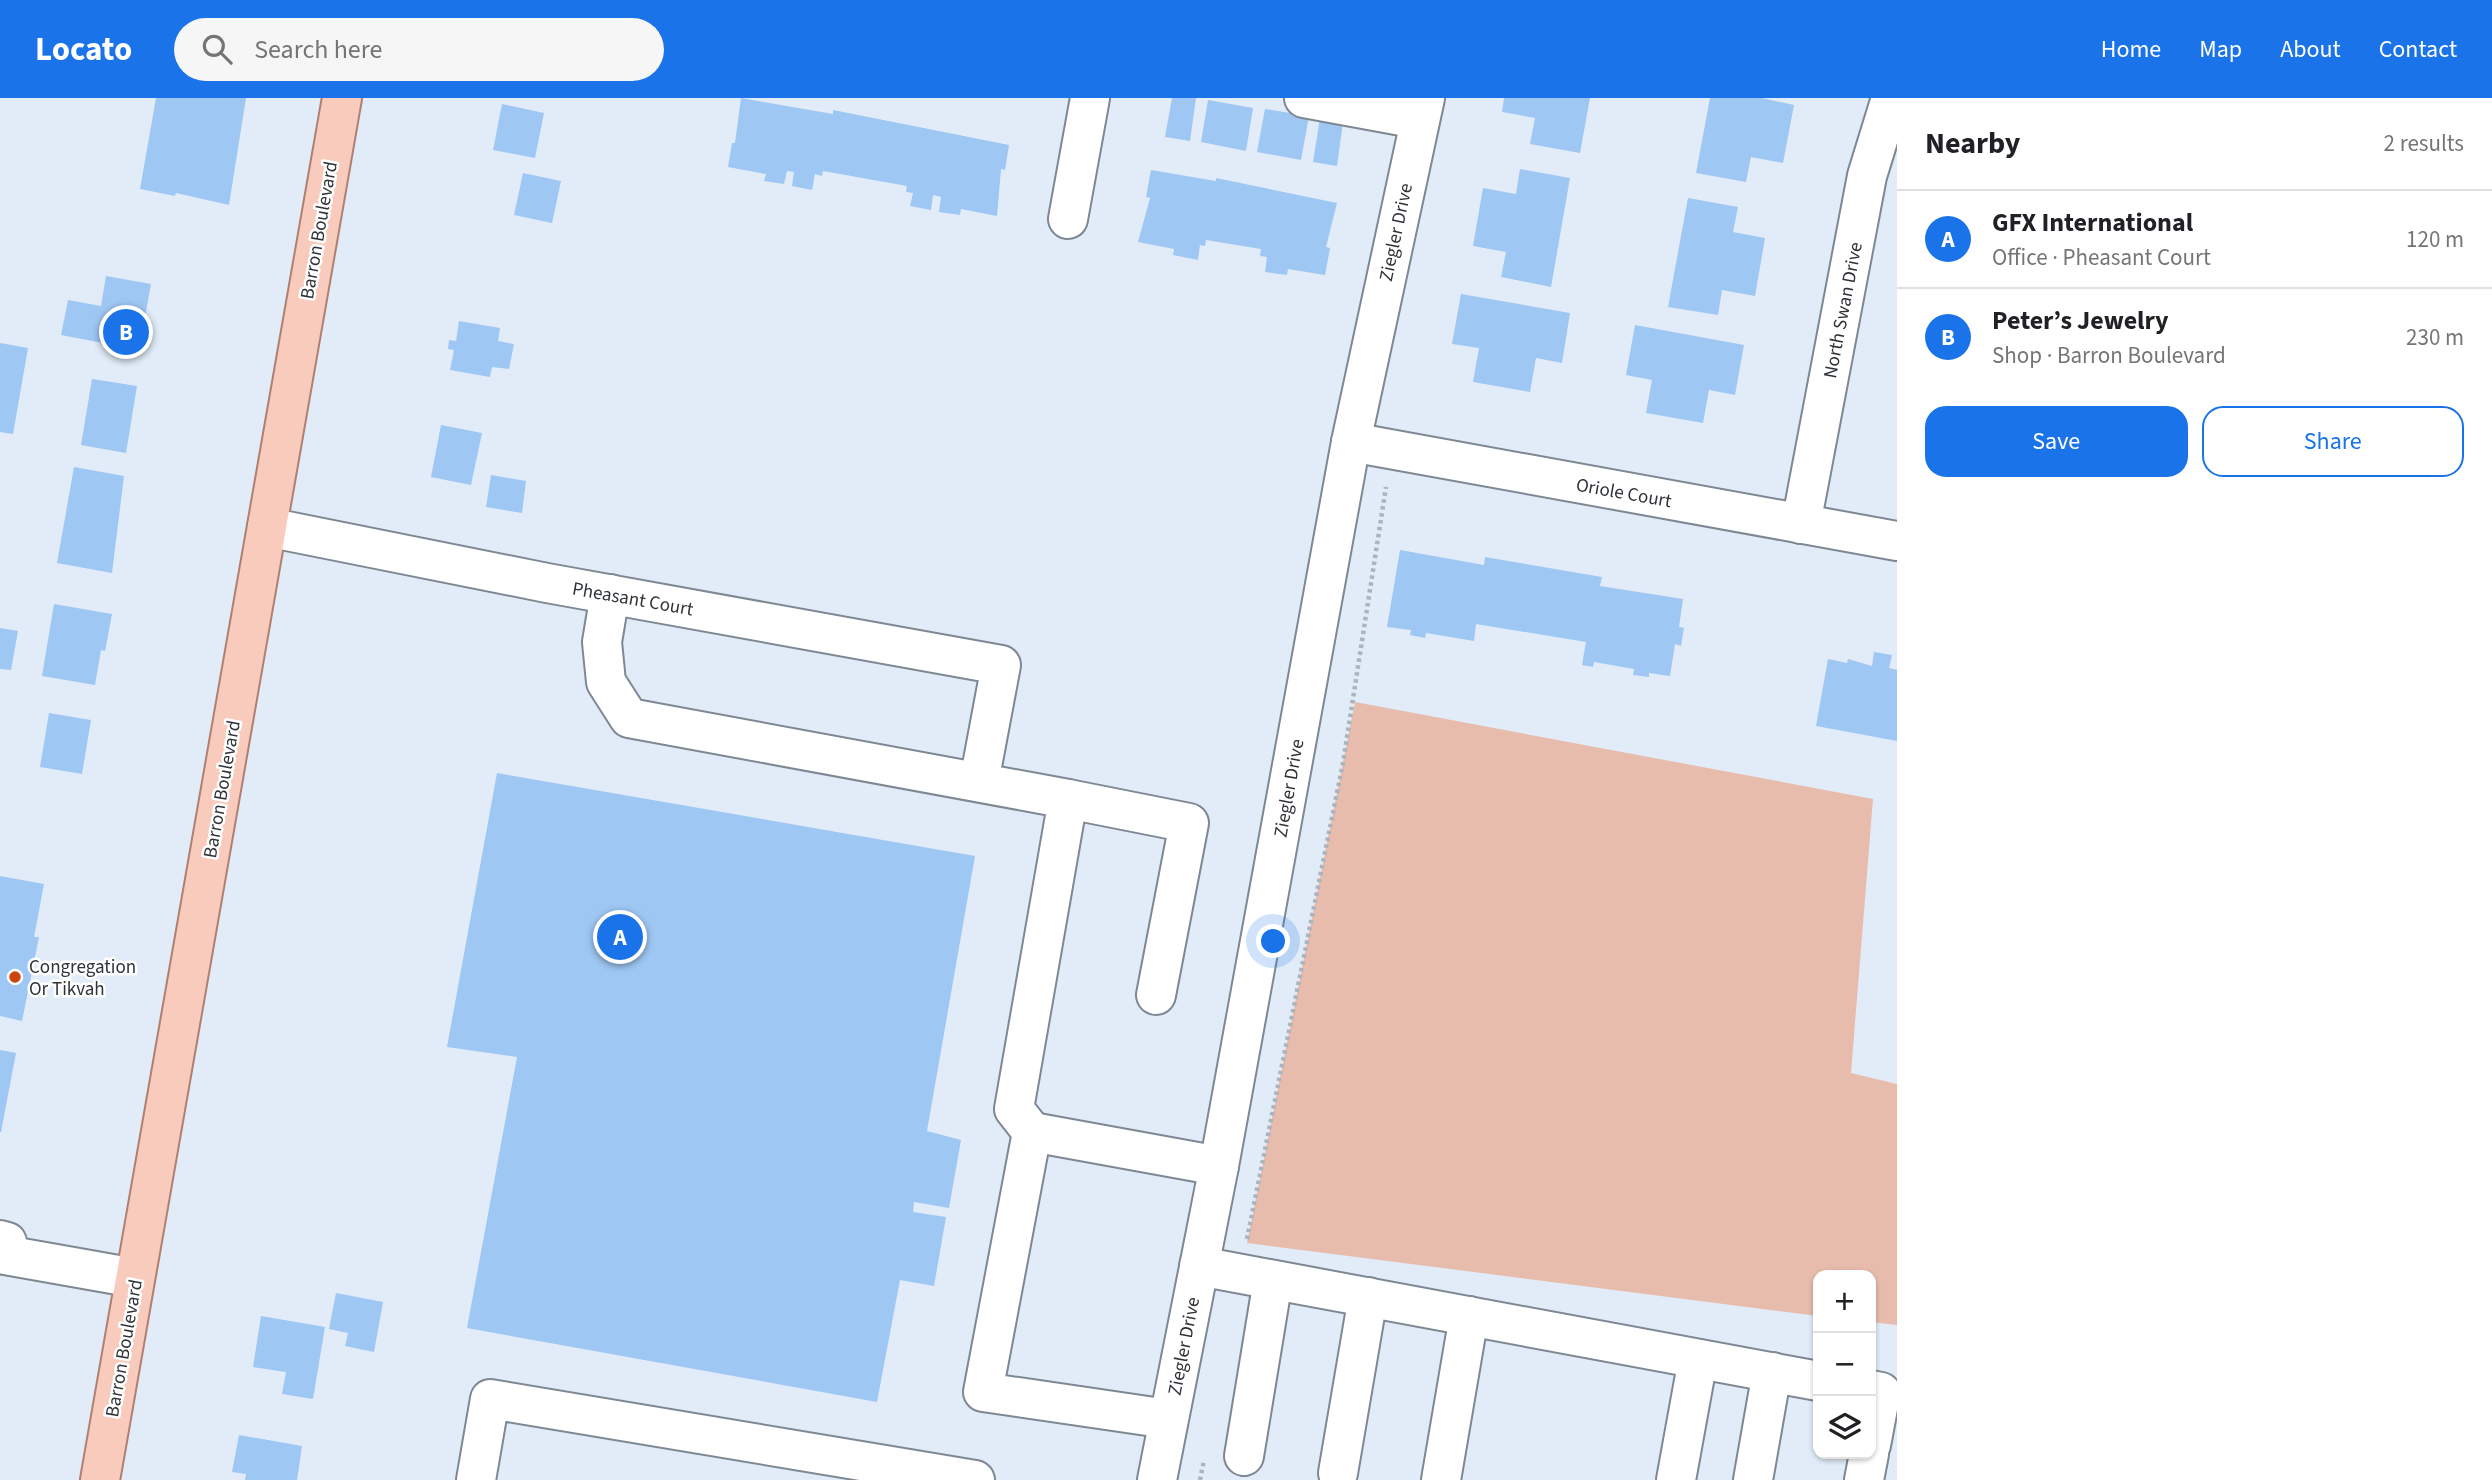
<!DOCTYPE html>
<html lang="en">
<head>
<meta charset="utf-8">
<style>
  body { margin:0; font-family:"Source Sans 3",sans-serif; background:#f6f6f6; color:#202124 }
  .controls { position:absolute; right:21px; bottom:21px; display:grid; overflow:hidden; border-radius:14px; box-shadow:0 2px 5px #0004 }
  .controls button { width:63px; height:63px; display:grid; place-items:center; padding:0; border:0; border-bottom:2px solid #e0e0e0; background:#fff; color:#202124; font:35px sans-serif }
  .you { position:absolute; left:1274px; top:844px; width:24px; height:24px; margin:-18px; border:5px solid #fff; border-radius:50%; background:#1a73e8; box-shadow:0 0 0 10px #1a73e833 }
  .badge { display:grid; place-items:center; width:46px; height:46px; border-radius:50%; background:#1a73e8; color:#fff; font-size:23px; font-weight:700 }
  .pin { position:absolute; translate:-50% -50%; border:4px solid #fff; box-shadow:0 2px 7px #0006 }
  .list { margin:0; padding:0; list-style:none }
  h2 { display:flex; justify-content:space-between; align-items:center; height:91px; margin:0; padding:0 28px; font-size:30px }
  h2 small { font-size:23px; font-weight:400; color:#757577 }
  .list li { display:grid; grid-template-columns:46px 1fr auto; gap:21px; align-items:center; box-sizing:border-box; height:98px; padding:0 28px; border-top:2px solid #e0e0e0 }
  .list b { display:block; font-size:26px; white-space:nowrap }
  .list p { margin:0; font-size:23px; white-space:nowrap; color:#757577 }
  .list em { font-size:23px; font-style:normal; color:#757577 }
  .actions { display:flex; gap:14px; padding:21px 28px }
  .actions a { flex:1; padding:16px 0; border:2px solid #1a73e8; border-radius:21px; text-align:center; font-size:24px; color:#1a73e8 }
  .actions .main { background:#1a73e8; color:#fff }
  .icon { flex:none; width:38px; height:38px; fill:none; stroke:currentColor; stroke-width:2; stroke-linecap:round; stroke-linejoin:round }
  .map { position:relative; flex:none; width:1897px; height:1382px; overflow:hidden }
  header { display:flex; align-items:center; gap:42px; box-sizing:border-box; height:98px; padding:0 35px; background:#1a73e8; color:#fff }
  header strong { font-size:33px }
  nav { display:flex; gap:38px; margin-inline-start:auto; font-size:24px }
  .search { width:490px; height:63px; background:#f6f6f6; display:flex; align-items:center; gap:18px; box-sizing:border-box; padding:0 24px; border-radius:38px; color:#757577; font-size:26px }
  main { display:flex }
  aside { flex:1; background:#fff }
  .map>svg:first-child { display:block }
  .green { fill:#e8bcad }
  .building { fill:#9fc7f3 }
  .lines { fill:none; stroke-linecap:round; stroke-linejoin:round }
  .minor-casing { stroke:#7e8893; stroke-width:42 }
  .major-casing { stroke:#af8071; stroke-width:42 }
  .path { stroke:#abb4bd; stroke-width:4.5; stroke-dasharray:3.5 3.5; stroke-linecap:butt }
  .minor { stroke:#fff; stroke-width:38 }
  .major { stroke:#f8cbbc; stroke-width:38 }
  .poi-dot { fill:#cc450d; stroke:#fff; stroke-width:2.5 }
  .labels { text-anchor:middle; stroke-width:5; stroke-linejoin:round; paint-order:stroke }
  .street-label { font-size:19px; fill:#2f3338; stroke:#fff }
  .poi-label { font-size:19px; fill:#2f3338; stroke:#fff; text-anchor:start }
</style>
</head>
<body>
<header>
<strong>Locato</strong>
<div class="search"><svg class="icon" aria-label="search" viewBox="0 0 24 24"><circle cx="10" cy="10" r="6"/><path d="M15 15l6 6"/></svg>Search here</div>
<nav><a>Home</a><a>Map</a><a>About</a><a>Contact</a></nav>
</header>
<main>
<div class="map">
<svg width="1897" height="1382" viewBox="0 0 1897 1382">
  <rect width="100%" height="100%" fill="#e1ecf8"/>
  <polygon class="green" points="1355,604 1873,701 1851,975 1897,986 1897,1227 1871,1224 1871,1177 1818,1177 1818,1218 1247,1145"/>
  <g class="building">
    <polygon points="156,0 246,0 229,107 176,95 175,98 140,91"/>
    <polygon points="741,0 833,16 833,12 1009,47 1005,72 1001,71 997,118 961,111 960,117 939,114 941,99 933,97 931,112 910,108 913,95 906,94 907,88 823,73 822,78 815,76 812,92 792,88 794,74 787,73 784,86 764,83 766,76 728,69 732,45 735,45"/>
    <polygon points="1172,0 1196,0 1190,43 1165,39"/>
    <polygon points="1504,0 1590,0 1580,55 1530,46 1535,20 1502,14"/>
    <polygon points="1710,0 1762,0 1794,7 1783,65 1751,59 1746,84 1696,75"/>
    <polygon points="1208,2 1253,10 1246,53 1201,44"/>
    <polygon points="502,6 544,15 535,60 493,52"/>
    <polygon points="1265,11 1309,18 1301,62 1257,54"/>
    <polygon points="1320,20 1343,24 1337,68 1313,64"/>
    <polygon points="1520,71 1570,80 1551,189 1501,179 1506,154 1473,148 1483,90 1516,96"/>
    <polygon points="1151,72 1216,83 1216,80 1337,105 1326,149 1330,150 1325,177 1288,171 1287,177 1265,174 1267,159 1260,158 1261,151 1206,142 1205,148 1200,147 1198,162 1173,157 1174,151 1138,144 1150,100 1146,99"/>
    <polygon points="523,75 561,83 552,125 514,117"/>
    <polygon points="1688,100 1738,109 1733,134 1765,140 1755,198 1722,192 1718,217 1668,209"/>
    <polygon points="106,178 151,186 139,252 61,237 68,202 101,208"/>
    <polygon points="1461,196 1570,215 1562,265 1536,260 1530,294 1473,284 1479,250 1452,246"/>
    <polygon points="459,223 500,230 498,243 514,246 509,271 492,269 490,279 450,272 454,252 448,251 449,242 456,243"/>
    <polygon points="1635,227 1744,247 1735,297 1709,292 1703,325 1646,315 1652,282 1626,277"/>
    <polygon points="0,245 28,250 13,336 0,334"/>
    <polygon points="92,281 137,288 126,355 81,347"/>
    <polygon points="441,327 482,335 471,387 431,379"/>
    <polygon points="74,369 124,378 112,475 57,465"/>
    <polygon points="491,377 526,383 522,415 486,409"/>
    <polygon points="1400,452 1484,467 1485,459 1602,479 1600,488 1683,501 1679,529 1684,530 1681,548 1675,546 1670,578 1649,575 1649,579 1633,577 1634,571 1594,564 1593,569 1582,567 1586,544 1476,526 1474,543 1426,535 1425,540 1410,537 1411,532 1387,529"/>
    <polygon points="54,506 112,516 105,553 101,552 95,587 42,578"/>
    <polygon points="0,530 18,533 11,572 0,571"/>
    <polygon points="1874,554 1892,557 1889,570 1897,572 1897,643 1816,628 1828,561 1847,565 1848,561 1872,568"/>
    <polygon points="49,615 91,622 82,676 40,669"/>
    <polygon points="497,675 975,758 927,1033 961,1042 949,1110 914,1104 913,1114 946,1119 934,1188 900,1182 877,1304 467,1230 517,959 447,949"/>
    <polygon points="0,778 44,786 34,839 39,839 22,923 0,918"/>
    <polygon points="0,952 16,955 1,1034 0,1034"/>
    <polygon points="336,1195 383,1204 374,1254 345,1248 348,1235 329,1231"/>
    <polygon points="261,1218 325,1229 313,1301 282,1296 286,1274 253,1269"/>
    <polygon points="239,1337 302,1348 297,1382 245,1382 246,1376 232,1374"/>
  </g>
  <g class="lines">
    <g class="minor-casing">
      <g id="minor">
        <polyline points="1304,0 1418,21"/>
        <polyline points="1068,121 1090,0"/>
        <polyline points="1351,344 1897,443"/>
        <polyline points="1801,426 1867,78 1891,0"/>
        <polyline points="267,429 547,485 1001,567 979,684"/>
        <polyline points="610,496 602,544 606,584 629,620 1068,701 1014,1011 1032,1034"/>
        <polyline points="1068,701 1189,725 1156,897"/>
        <polyline points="0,1142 7,1144 5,1157 135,1180"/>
        <polyline points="1199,1168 1818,1283"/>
        <polyline points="1871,1292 1881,1294 1871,1347"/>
        <polyline points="1168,1321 983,1294 1032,1034 1219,1068"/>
        <polyline points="1244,1358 1273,1182"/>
        <polyline points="1338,1375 1368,1199"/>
        <polyline points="476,1382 490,1301 975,1382"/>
        <polyline points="1157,1382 1219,1068 1351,344 1425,0"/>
        <polyline points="1441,1382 1469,1218"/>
        <polyline points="1676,1382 1698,1261"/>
        <polyline points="1753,1382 1772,1274"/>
        <polyline points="1864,1382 1869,1356"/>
      </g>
    </g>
    <g class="major-casing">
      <polyline id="major" points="100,1382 342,0"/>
    </g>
    <g class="path">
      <polyline points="1247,1141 1343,665 1386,389"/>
      <polyline points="1200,1382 1204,1362"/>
    </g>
    <use href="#minor" class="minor"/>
    <use href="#major" class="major"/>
  </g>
  <circle class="poi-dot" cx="15" cy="879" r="7"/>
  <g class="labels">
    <g class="street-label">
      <text transform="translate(318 132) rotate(-80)" y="7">Barron Boulevard</text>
      <text transform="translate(1395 134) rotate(-78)" y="7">Ziegler Drive</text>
      <text transform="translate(1842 212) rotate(-79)" y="7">North Swan Drive</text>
      <text transform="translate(1624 394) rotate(10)" y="7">Oriole Court</text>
      <text transform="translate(633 500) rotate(10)" y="7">Pheasant Court</text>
      <text transform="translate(1288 690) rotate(-80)" y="7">Ziegler Drive</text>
      <text transform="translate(221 691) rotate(-80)" y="7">Barron Boulevard</text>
      <text transform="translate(1183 1248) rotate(-79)" y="7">Ziegler Drive</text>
      <text transform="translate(123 1250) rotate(-80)" y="7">Barron Boulevard</text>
    </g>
    <g class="poi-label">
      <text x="29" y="875">Congregation<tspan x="29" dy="22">Or Tikvah</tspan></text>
    </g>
  </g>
</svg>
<div class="controls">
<button>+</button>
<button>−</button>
<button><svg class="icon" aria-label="layers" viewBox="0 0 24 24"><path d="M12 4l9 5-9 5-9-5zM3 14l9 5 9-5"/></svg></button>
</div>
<div class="you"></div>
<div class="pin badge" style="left:620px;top:839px">A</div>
<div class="pin badge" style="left:126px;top:234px">B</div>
</div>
<aside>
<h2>Nearby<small>2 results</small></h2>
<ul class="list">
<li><span class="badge">A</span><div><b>GFX International</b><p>Office · Pheasant Court</p></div><em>120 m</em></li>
<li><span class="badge">B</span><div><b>Peter’s Jewelry</b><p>Shop · Barron Boulevard</p></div><em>230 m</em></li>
</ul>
<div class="actions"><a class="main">Save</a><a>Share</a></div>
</aside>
</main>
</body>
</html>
